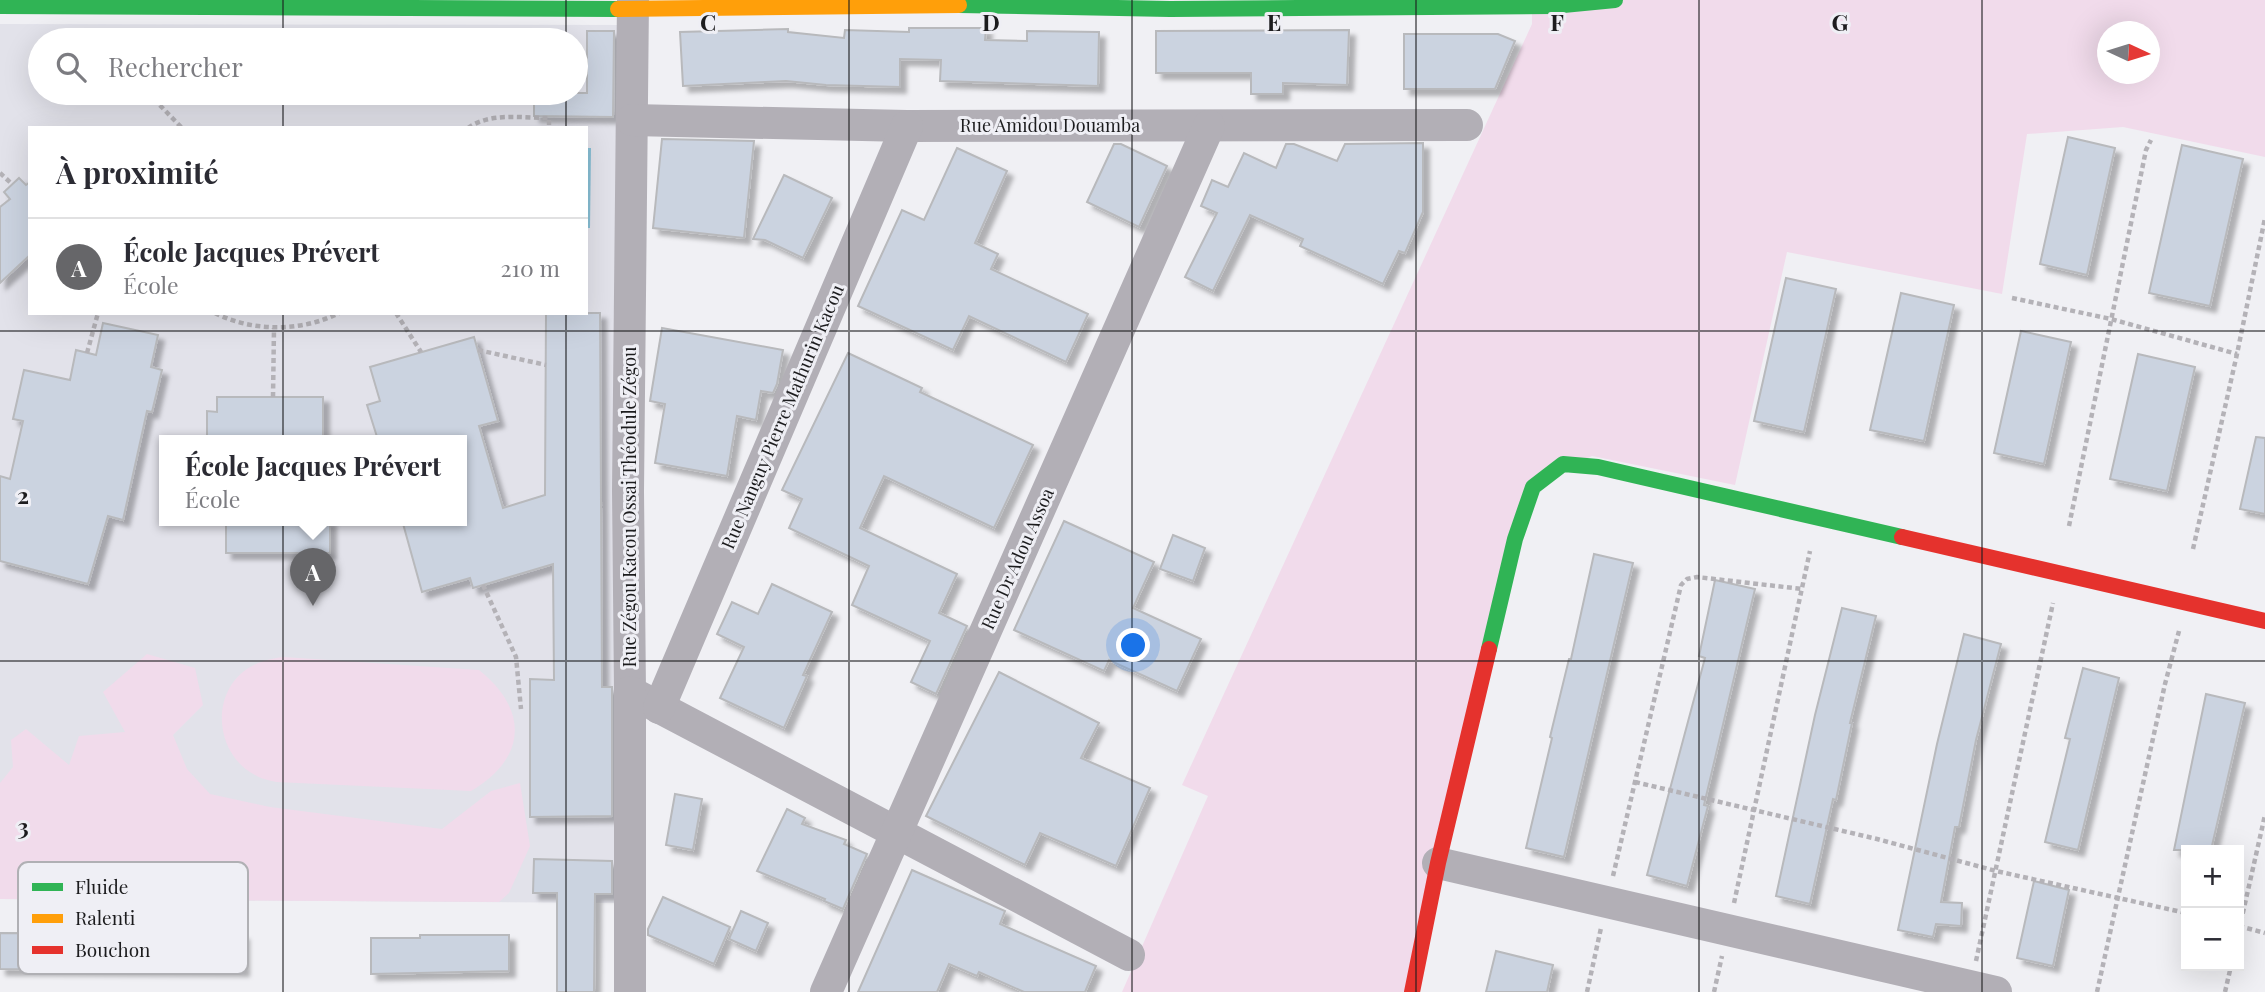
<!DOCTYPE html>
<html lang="fr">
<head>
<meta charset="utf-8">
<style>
  body { margin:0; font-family:"Playfair Display",serif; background:#f2f2f3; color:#2b2b33 }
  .controls { position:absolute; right:21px; bottom:21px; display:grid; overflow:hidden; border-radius:0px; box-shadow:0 7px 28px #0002 }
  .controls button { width:63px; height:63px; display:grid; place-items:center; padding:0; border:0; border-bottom:2px solid #e1e1e2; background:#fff; color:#2b2b33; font:35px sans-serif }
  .compass { position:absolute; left:2097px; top:21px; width:63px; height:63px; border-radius:50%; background:#fff; box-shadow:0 7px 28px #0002; rotate:94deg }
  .you { position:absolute; left:1134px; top:646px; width:24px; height:24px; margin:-18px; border:5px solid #fff; border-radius:50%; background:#1a73e8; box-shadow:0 0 0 10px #1a73e833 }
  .badge { display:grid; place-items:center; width:46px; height:46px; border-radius:50%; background:#666669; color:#fff; font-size:23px; font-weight:700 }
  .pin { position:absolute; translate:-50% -58px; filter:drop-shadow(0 2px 4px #0008) }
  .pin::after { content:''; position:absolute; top:37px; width:24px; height:21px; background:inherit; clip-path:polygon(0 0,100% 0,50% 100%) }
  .popup { position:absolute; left:159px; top:435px; width:308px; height:91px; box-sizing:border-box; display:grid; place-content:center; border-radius:0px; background:#fff; filter:drop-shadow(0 2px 5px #0005); font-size:23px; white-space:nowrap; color:#7c7c81 }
  .popup b { font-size:26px; color:#2b2b33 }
  .popup::after { content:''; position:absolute; left:50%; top:100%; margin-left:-14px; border:14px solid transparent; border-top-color:#fff }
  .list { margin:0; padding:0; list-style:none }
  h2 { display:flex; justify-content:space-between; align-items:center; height:91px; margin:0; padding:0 28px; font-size:30px }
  h2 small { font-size:23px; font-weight:400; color:#7c7c81 }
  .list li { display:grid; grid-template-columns:46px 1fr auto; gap:21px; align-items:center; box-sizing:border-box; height:98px; padding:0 28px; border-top:2px solid #e1e1e2 }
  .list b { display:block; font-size:26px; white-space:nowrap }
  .list p { margin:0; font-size:23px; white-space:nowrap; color:#7c7c81 }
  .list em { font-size:23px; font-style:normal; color:#7c7c81 }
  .icon { flex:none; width:38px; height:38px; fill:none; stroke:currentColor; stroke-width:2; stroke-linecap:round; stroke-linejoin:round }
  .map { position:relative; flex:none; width:2265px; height:992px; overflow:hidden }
  .search { position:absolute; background:#fff; box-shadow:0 7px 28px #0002; left:28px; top:28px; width:560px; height:77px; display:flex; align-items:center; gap:18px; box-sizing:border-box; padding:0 24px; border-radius:38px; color:#7c7c81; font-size:26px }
  .panel { position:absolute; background:#fff; box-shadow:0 7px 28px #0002; left:28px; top:126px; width:560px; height:189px; border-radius:0px }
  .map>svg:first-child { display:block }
  .built { fill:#e2e2ea; fill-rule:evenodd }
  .green { fill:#f1dbeb; fill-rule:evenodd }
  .water { fill:#87bed4 }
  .building { fill:#cbd3e0; stroke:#b8b9bc; stroke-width:2; filter:url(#shadow) }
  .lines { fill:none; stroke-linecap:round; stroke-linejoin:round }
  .path { stroke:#b4b2b7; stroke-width:4.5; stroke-dasharray:5 3.5; stroke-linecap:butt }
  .street { stroke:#b2afb6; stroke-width:32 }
  .fast { stroke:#30b455; stroke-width:16 }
  .slow { stroke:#ff9f0a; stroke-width:16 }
  .jam { stroke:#e5322d; stroke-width:16 }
  .grid { fill:none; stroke:#1c1c1e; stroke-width:2; stroke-opacity:0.55 }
  .labels { text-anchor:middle; stroke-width:6; stroke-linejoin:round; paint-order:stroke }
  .street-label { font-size:18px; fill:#1c1c1e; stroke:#efeff5 }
  .key { fill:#efeff5; stroke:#b0b0b4; stroke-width:2 }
  .key-label { font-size:19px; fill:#1c1c1e }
  .grid-label { font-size:23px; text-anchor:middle; font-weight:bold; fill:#1c1c1e; stroke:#efeff5; stroke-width:6; stroke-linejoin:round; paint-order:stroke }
</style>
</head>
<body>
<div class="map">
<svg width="2265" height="992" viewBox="0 0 2265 992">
  <defs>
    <filter id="shadow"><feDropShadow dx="6" dy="6" stdDeviation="2" flood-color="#0004"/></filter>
  </defs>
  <rect width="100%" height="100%" fill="#f0f0f4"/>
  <path class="built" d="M0,24L624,25L627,903L0,899ZM40,40H576V93H40ZM30,128H586V313H30ZM164,440H462V520H164Z"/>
  <g class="green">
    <path d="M1532,0H2265V157L2123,127L2027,134L2002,294L1787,252L1735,485L1592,456L1530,485L1410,992H1122L1208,796L1182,785L1532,24ZM2108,32H2150V74H2108Z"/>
    <polygon points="147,654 195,668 203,705 173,735 187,769 210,794 270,807 442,829 491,791 520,783 530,846 509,893 499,902 0,899 0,783 13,767 11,740 26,729 69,765 79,736 125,732 103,692"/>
    <path d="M283,657L479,670C529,710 527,758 471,791L276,782C269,780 261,779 255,775C216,755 209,695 247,669C259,661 270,659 283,657Z"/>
  </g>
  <polygon class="water" points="586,148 591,148 590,228 586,228"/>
  <g class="building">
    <polygon points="909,28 986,28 985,40 1027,41 1027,31 1099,32 1098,86 940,81 941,60 900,59 900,87 826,85 786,81 683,86 680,32 788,29 788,32 844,38 845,30 909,32"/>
    <polygon points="1349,30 1347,85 1283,83 1283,94 1251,94 1251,73 1156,73 1156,31"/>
    <polygon points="587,31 614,31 613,117 534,116 534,93 587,93"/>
    <polygon points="1404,34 1498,34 1515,41 1495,89 1404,89"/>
    <polygon points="2068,137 2115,148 2087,275 2040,264"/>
    <polygon points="662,139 754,141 744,238 653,228"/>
    <polygon points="1423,143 1423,212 1405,253 1399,251 1383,284 1300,246 1303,239 1250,215 1213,291 1185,277 1217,213 1201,206 1212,180 1228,187 1244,153 1276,168 1286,144 1294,144 1337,161 1345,144"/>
    <polygon points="1114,144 1121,144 1167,166 1139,227 1087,202"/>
    <polygon points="2182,145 2243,159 2210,306 2149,293"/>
    <polygon points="957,148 1007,171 975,243 998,254 991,269 1088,314 1066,362 969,316 953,350 858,306 902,210 924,220"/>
    <polygon points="784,175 832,198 803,258 765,240 753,239"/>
    <polygon points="19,178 26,185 30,182 30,255 0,283 0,207 10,199 4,192"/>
    <polygon points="1786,278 1836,289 1804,432 1754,421"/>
    <polygon points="1901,293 1954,305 1924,441 1870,430"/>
    <polygon points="546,313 600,313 602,687 612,687 612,816 530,817 530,679 554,680 553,564 473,588 470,578 422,592 402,520 462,520 462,440 378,440 367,405 380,401 370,367 474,337 498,421 479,426 503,508 545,495"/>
    <polygon points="103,323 158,335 151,367 162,370 152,412 147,411 123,520 108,516 88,584 0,561 0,476 10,479 23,421 13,419 24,370 70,380 76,350 96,355"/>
    <polygon points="662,328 783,350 777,384 773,393 761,391 756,420 737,416 727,476 655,463 665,404 650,401"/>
    <polygon points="2021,331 2071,342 2044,464 1994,453"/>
    <polygon points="848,353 922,388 920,392 1033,445 994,528 884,476 860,528 957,574 939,613 967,626 936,694 911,682 930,641 852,605 869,566 789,528 802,499 782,490"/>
    <polygon points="2138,354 2195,367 2167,491 2110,479"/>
    <polygon points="217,397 323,397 323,440 207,440 207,411 217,412"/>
    <polygon points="2256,437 2265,438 2265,514 2240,509"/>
    <rect x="226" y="520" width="104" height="33"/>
    <polygon points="1064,521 1154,562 1133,608 1201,639 1177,691 1109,660 1104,671 1014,630"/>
    <polygon points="1173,535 1205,548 1193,581 1160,569"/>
    <polygon points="1594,554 1633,563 1564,857 1526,848 1552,738 1550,737 1569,659 1571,659"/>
    <polygon points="1715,580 1755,589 1704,805 1708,806 1687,886 1647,875 1705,658 1699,656"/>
    <polygon points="772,584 832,612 803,675 807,676 784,728 720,698 744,647 717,634 732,602 758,614"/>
    <polygon points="1842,608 1876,616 1850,723 1852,723 1836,800 1833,799 1810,904 1776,896 1815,715"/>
    <polygon points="1964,634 2001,644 1976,740 1959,827 1955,827 1941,902 1962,903 1961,926 1936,924 1933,937 1898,930 1937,744"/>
    <polygon points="2083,668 2119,678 2078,850 2045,842 2070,739 2065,738"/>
    <polygon points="999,672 1099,723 1081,758 1150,788 1116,866 1040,833 1025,865 926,816"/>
    <polygon points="2206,694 2245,703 2211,850 2174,850"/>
    <polygon points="675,794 702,799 693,850 666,845"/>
    <polygon points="787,809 805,818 802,824 846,840 844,844 867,854 843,909 824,901 825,899 757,871"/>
    <polygon points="534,859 612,861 612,894 595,894 594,992 557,992 557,893 533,893"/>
    <polygon points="912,870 1005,911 1000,924 1096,966 1085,992 1024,992 979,972 977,976 949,964 937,992 858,992"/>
    <polygon points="2034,881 2069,890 2053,966 2017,958"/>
    <polygon points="663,897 730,927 714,964 648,935 648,929"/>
    <polygon points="741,911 768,923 756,951 729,939"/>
    <polygon points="0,933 243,934 243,970 0,969"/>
    <polygon points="420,935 509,935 509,971 371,974 371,938 420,938"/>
    <polygon points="1496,951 1553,965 1547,992 1486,992"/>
  </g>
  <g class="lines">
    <g class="path">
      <polyline points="148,93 182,128"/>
      <path d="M468,128C490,112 522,118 549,118V128"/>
      <polyline points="0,173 12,184"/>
      <polyline points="2012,298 2111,319 2237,354"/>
      <path d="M215,313C252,332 302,332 339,313"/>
      <polyline points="396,313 421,352"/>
      <polyline points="478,350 546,365"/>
      <polyline points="87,353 98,313"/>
      <polyline points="273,397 274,328"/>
      <polyline points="2069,526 2146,150 2151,140"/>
      <polyline points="2193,549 2237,354 2265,218"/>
      <polyline points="483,585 516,657 521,709"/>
      <polyline points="1635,782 1877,839 1996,871 2186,913"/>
      <polyline points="1613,876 1681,585 1687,579 1697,577 1802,589"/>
      <polyline points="1734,903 1810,551"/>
      <polyline points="2239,926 2265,933"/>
      <polyline points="2239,930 2265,815"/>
      <polyline points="1976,961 2053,603"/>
      <polyline points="1587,992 1601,928"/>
      <polyline points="1714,992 1722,956"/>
      <polyline points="2097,992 2165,684 2179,631"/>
      <polyline points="2225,992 2231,966"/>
    </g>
    <g class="street">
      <polyline points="633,0 628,491 630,692 1129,955"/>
      <polyline points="632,120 907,126 1467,125"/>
      <polyline points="630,692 630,992"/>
      <polyline points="659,708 907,126"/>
      <polyline points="1438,863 1996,992"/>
      <polyline points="826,992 1209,126"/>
    </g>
    <g class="fast">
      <polyline points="959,5 1170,9 1553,6 1615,0"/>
      <polyline points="0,6 618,9"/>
      <polyline points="1489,649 1515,539 1533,487 1563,464 1598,467 1902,537"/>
    </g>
    <polyline class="slow" points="618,9 959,5"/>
    <g class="jam">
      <polyline points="1902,537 2265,621"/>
      <polyline points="1412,992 1438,863 1489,649"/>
    </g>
  </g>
  <path class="grid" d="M283,0V40M566,0V40M849,0V992M1132,0V992M1416,0V992M1699,0V992M1982,0V992M283,93V128M566,93V128M283,313V992M566,313V992M0,331H2265M0,661H2265"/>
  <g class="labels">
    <g class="street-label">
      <text x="1050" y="132">Rue Amidou Douamba</text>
      <text transform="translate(783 417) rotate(-67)" y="6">Rue Nanguy Pierre Mathurin Kacou</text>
      <text transform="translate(630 507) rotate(-90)" y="6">Rue Zégou Kacou Ossai Théodule Zégou</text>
      <text transform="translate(1018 559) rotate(-66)" y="6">Rue Dr Adou Assoa</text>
    </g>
  </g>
  <rect x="18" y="862" width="230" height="112" rx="10" class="key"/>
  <rect x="32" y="883" width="31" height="8" fill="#30b455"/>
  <rect x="32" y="914" width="31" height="9" fill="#ff9f0a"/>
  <rect x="32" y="946" width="31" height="8" fill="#e5322d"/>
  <g class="key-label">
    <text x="75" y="894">Fluide</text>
    <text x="75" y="925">Ralenti</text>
    <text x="75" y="957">Bouchon</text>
  </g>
  <g class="grid-label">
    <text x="708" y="31">C</text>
    <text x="991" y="31">D</text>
    <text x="1274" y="31">E</text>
    <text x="1557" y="31">F</text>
    <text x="1840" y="31">G</text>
    <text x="23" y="504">2</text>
    <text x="23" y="835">3</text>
  </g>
</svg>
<div class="controls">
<button>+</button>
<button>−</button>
</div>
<svg class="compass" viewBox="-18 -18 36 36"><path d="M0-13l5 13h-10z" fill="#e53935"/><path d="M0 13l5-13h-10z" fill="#7c7c81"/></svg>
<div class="you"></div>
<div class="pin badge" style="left:313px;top:606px">A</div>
<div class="popup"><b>École Jacques Prévert</b>École</div>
<div class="search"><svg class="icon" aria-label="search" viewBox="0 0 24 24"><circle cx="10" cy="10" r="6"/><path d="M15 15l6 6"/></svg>Rechercher</div>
<section class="panel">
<h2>À proximité<small></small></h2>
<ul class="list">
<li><span class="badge">A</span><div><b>École Jacques Prévert</b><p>École</p></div><em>210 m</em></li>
</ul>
</section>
</div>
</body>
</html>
